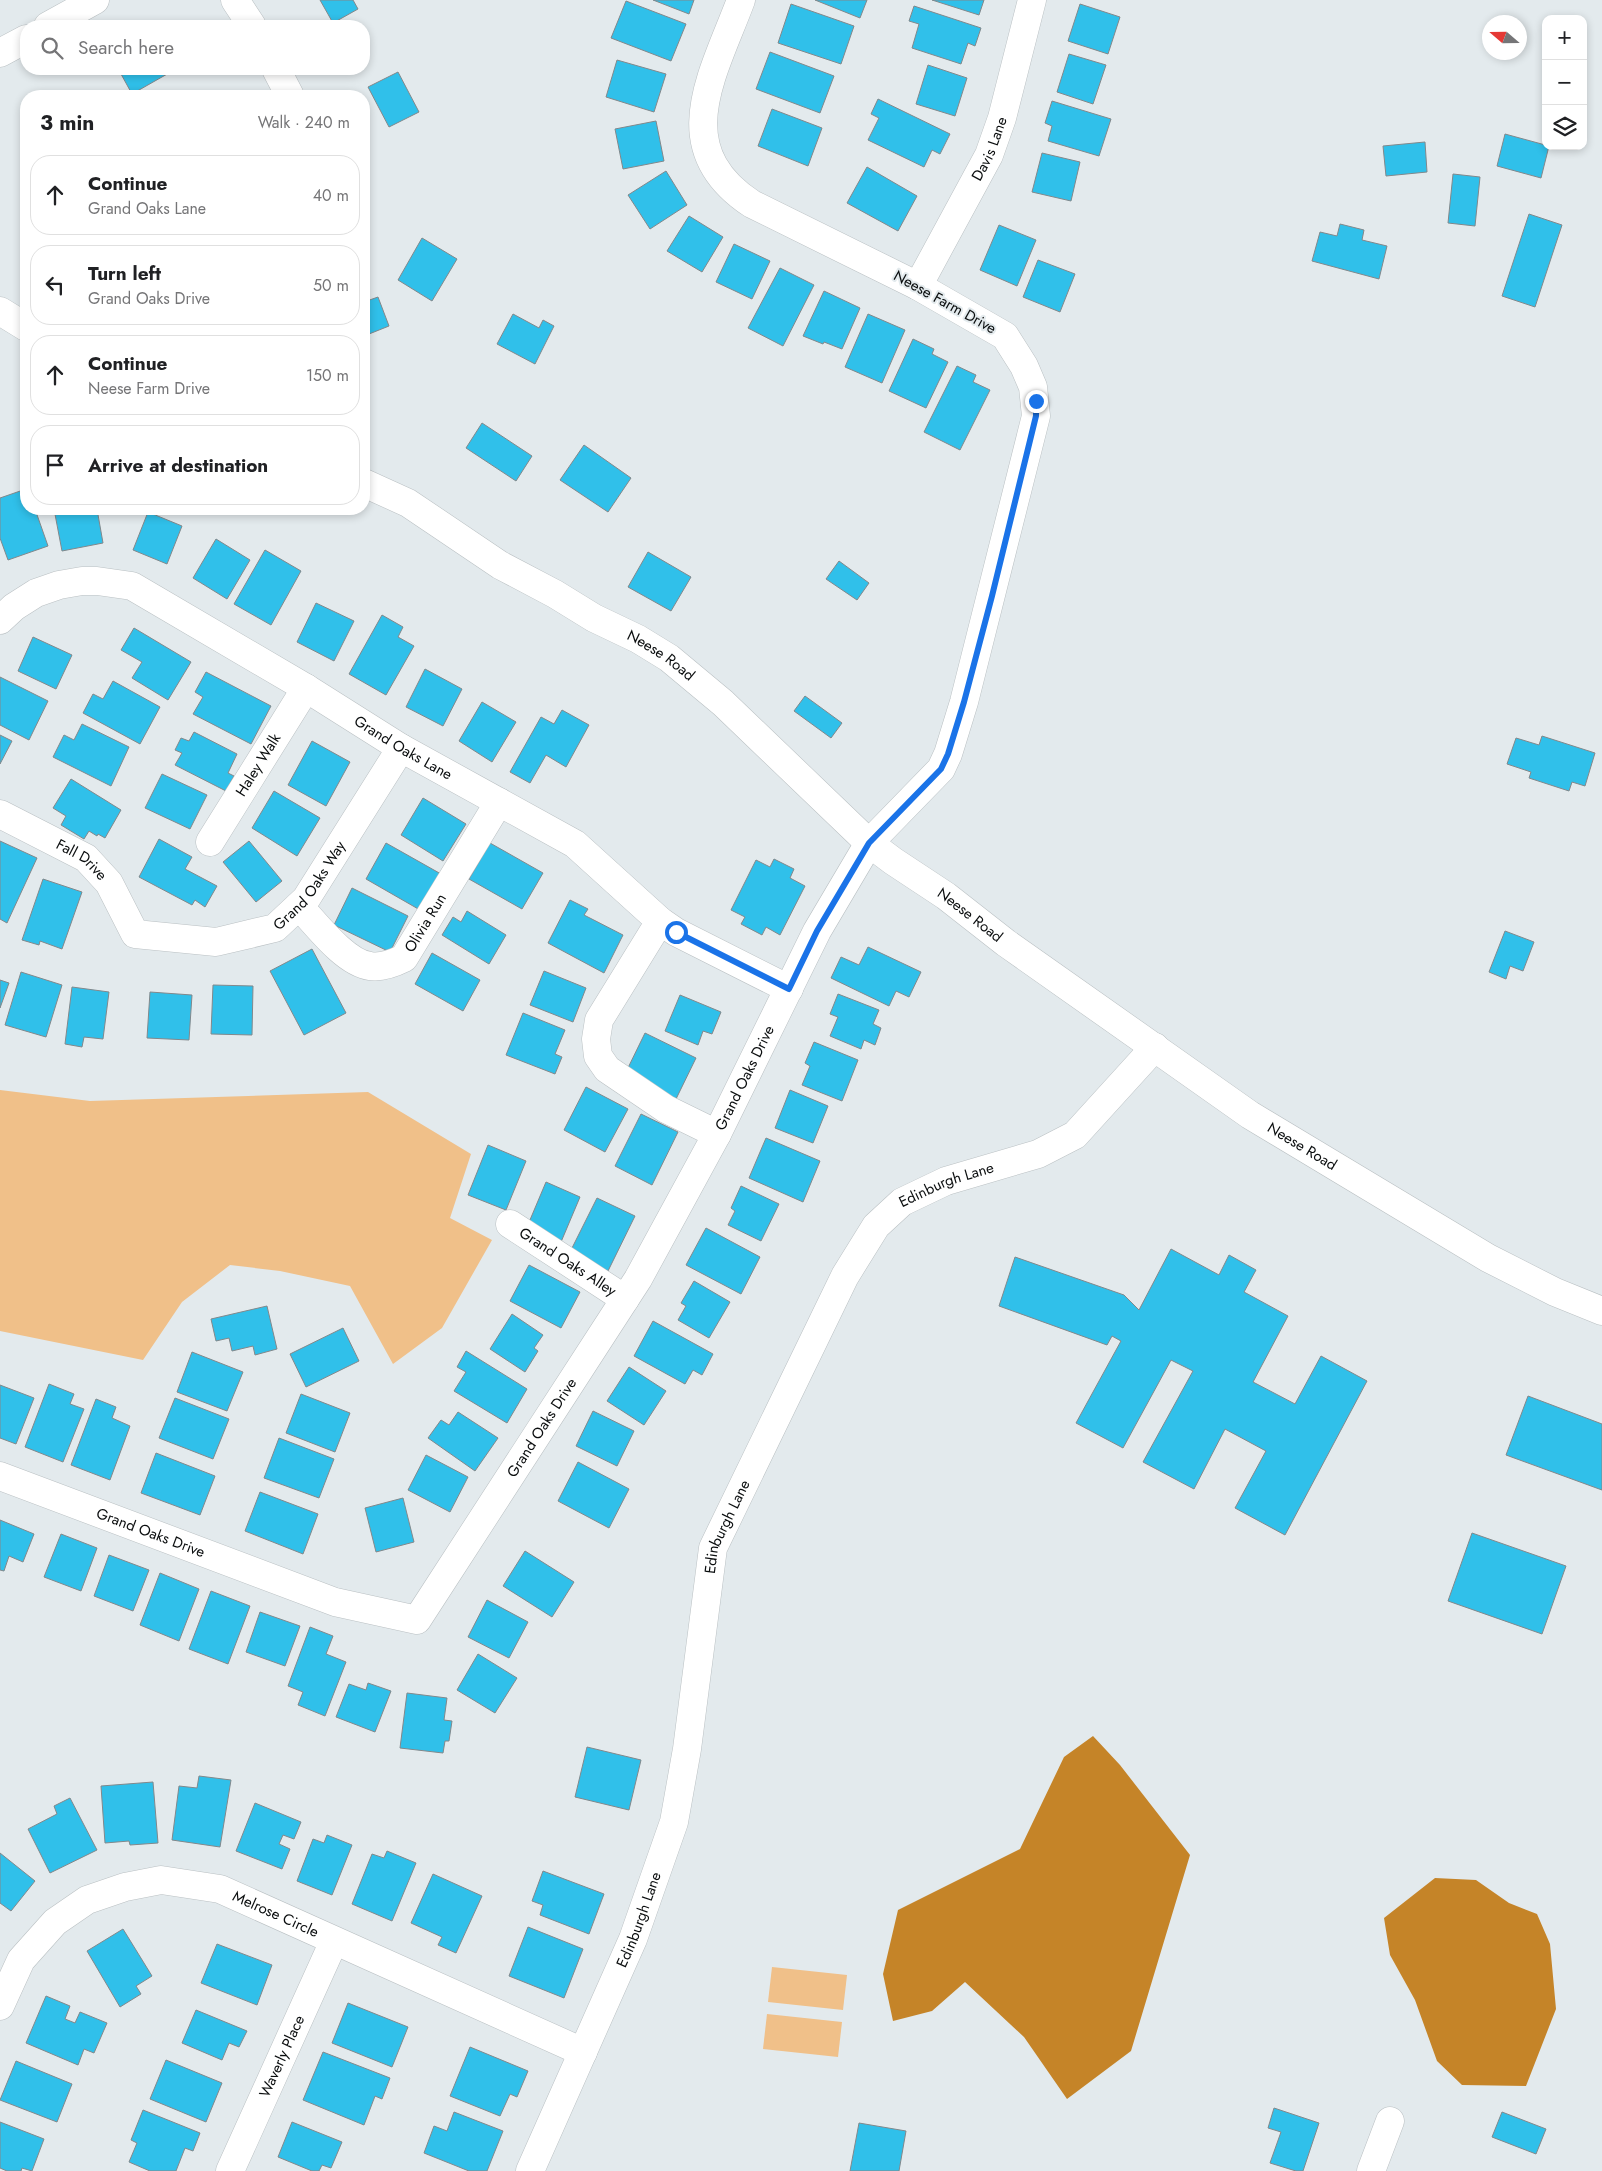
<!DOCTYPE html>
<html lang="en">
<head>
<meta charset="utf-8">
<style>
  body { margin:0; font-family:Jost,sans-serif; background:#f2f2f2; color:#202124 }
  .controls { position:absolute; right:15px; top:15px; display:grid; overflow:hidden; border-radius:10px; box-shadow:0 2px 8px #0003 }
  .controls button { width:45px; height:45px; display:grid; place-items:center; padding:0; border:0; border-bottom:1px solid #e0e0e0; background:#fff; color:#202124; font:25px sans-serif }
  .compass { position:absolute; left:1482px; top:15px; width:45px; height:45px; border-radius:50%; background:#fff; box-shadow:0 2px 8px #0003; rotate:290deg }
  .stop { position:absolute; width:15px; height:15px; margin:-11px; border:4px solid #1a73e8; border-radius:50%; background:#fff }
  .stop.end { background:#1a73e8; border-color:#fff; box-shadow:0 1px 5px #0008 }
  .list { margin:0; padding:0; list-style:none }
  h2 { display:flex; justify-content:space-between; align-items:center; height:65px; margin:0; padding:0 20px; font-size:21px }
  h2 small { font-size:16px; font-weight:400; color:#757577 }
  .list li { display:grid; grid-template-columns:32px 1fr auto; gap:15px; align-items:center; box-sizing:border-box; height:80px; margin:0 10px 10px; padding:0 10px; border:1px solid #e0e0e0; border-radius:20px }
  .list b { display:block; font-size:19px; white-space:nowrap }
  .list p { margin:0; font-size:16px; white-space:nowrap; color:#757577 }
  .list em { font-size:16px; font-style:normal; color:#757577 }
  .icon { flex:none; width:28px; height:28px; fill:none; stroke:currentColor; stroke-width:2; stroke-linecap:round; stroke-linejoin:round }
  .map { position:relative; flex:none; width:1602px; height:2171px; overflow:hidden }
  .search { position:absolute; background:#fff; box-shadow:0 2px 8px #0003; left:20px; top:20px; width:350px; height:55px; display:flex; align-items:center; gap:12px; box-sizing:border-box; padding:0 18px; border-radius:20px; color:#757577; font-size:19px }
  .panel { position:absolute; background:#fff; box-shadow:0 2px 8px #0003; left:20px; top:90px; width:350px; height:425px; border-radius:20px }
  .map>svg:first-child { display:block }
  .green { fill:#f0c089 }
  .water { fill:#c58428 }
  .building { fill:#30c0ea; stroke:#82888b }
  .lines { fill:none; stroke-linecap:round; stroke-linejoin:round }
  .minor-casing { stroke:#bac0c3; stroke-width:29 }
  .minor { stroke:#fff; stroke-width:28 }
  .route { stroke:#1a73e8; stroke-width:6 }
  .labels { text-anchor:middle; stroke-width:4; stroke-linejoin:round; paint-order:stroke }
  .street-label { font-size:15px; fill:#0a0d0e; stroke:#e3eaed }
</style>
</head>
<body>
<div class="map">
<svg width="1602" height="2171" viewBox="0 0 1602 2171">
  <rect width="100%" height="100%" fill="#e3eaed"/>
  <g class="green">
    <polygon points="0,1090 90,1101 368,1092 471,1154 450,1218 492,1240 442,1328 393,1364 350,1286 280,1271 230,1265 182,1302 143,1360 0,1331"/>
    <polygon points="772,1967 847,1975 843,2010 768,2002"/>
    <polygon points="767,2014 842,2022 838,2057 763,2049"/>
  </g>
  <g class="water">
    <polygon points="1093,1736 1120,1765 1190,1855 1131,2051 1067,2099 1024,2037 965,1982 932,2011 893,2021 883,1974 898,1910 1020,1849 1064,1757"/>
    <polygon points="1435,1878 1476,1880 1509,1903 1537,1914 1550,1944 1556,2009 1526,2086 1462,2085 1437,2061 1415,2000 1390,1955 1384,1918"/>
  </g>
  <g class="building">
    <polygon points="320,0 353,0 358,9 333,23"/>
    <polygon points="653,0 694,0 689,14"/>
    <polygon points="815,0 867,0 860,18"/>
    <polygon points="932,0 984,0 979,15"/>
    <polygon points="626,1 686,24 671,61 611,38"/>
    <polygon points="791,4 854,26 841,64 778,43"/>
    <polygon points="1080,4 1120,17 1108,54 1068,41"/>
    <polygon points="914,6 981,28 975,46 968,43 961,64 912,48 919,24 909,21"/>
    <polygon points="770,52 834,76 820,113 756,89"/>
    <polygon points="1069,54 1106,65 1093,104 1057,92"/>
    <polygon points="617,60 666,74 654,112 606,97"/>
    <polygon points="928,65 967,78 955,116 916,104"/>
    <polygon points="130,69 176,69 132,94 121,74"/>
    <polygon points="398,72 419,112 389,127 368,87"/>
    <polygon points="878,99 950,134 940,154 932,150 924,167 868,140 879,118 871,114"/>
    <polygon points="1052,101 1111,119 1099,156 1048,141 1052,126 1045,123"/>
    <polygon points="772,109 822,128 808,166 758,146"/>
    <polygon points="656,121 664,161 623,169 615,129"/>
    <polygon points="1505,134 1549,146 1541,178 1497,166"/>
    <polygon points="1425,142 1427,172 1386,176 1383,146"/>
    <polygon points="1042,153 1080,162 1071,201 1032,192"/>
    <polygon points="867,167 917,196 898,231 847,203"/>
    <polygon points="666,171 687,205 650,229 628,195"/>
    <polygon points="1453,174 1480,177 1475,226 1448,223"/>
    <polygon points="1529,214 1562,225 1535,307 1502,296"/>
    <polygon points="689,216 723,237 702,272 667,251"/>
    <polygon points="1340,224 1364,230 1362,240 1387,246 1379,279 1312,261 1320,232 1337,236"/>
    <polygon points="999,225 1036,240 1017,286 980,270"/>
    <polygon points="422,238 457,259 432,301 398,280"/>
    <polygon points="734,244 770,261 752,299 716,282"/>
    <polygon points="1038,260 1075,274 1060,312 1023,297"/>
    <polygon points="780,268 814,285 783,346 748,328"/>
    <polygon points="824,291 860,308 842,349 824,342 823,344 803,336"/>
    <polygon points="378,297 389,326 364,336 364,302"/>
    <polygon points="513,314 539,328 543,320 554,326 535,364 497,344"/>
    <polygon points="868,314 905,330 882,383 845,367"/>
    <polygon points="913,339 934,349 932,354 948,362 926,408 889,391"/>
    <polygon points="957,366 976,375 973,382 990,390 960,450 924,432"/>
    <polygon points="482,423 532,456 516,481 466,448"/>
    <polygon points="584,445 631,478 608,512 560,480"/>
    <polygon points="26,489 26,509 35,509 48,546 8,560 0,538 0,498"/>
    <polygon points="54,509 97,509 103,543 62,551"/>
    <polygon points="148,512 182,526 167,564 133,550"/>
    <polygon points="216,539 250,560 227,599 193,578"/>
    <polygon points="265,550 301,571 271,625 234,604"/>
    <polygon points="648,552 691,577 671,611 628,587"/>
    <polygon points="839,561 869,583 857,600 826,579"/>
    <polygon points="316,603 354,621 334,661 297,642"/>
    <polygon points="382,615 403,627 398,637 414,646 386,695 349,674"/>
    <polygon points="134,628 191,662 168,700 132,678 142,662 121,650"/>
    <polygon points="33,637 72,655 56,689 18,671"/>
    <polygon points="425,669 462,689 443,726 406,707"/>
    <polygon points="206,672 271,706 251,744 193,714 203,697 195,692"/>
    <polygon points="0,677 48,701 29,740 0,725"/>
    <polygon points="113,681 160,707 140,744 83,713 93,694 103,699"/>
    <polygon points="805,696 842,723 831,738 794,711"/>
    <polygon points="482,702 516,722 492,762 459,741"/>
    <polygon points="562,710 589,725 566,767 546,755 530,783 510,772 541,717 554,724"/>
    <polygon points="82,724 129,747 111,786 53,757 64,735 74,740"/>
    <polygon points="194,732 237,754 228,773 234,776 226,791 175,765 182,753 175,750 181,738 189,741"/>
    <polygon points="0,735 12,741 0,764"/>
    <polygon points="1542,736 1595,753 1585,786 1572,782 1569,791 1529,778 1531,772 1507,764 1516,738 1539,745"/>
    <polygon points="312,741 350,762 326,806 288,785"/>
    <polygon points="162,774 207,795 190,829 145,808"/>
    <polygon points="71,779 121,810 105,838 98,834 97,836 89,831 84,839 61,825 66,816 53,808"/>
    <polygon points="274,791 320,818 297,856 252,828"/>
    <polygon points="423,798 466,824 443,861 401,835"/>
    <polygon points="159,839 192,857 185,869 217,886 205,907 195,900 192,905 139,877"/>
    <polygon points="0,841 37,858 7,923 0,919"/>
    <polygon points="249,841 282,881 256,902 223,862"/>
    <polygon points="386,843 441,874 420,910 366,879"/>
    <polygon points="490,843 543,873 522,909 469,879"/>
    <polygon points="774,859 794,869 790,878 805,886 780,935 766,927 762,935 741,924 745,917 731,910 756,860 770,867"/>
    <polygon points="43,879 82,892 62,949 40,941 39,945 22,940"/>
    <polygon points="352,888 408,916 390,952 334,925"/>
    <polygon points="570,900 588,909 584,915 623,935 604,973 548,943"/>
    <polygon points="467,911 506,935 489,964 442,935 453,917 461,922"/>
    <polygon points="1505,931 1534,942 1523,971 1510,966 1506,979 1489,972"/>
    <polygon points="868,947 921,972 909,997 896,991 889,1006 831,978 841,957 859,965"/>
    <polygon points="312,949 346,1013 304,1035 270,971"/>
    <polygon points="432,953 480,980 463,1011 415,984"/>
    <polygon points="544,971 586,988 573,1022 530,1005"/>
    <polygon points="21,972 62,985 46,1037 5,1025"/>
    <polygon points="0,980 9,983 0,1008"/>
    <polygon points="213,985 253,986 252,1035 211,1034"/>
    <polygon points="72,987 109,992 103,1039 84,1037 82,1047 65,1044"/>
    <polygon points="150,992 192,995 189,1040 147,1038"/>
    <polygon points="838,994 879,1010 873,1024 881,1028 875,1045 864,1040 861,1049 830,1036 838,1017 830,1014"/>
    <polygon points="680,995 721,1012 712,1034 703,1031 698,1045 665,1031"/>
    <polygon points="523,1013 565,1030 555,1054 562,1057 555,1074 506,1055"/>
    <polygon points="645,1033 696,1058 676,1099 625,1074"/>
    <polygon points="814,1042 858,1060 842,1101 802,1085 810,1066 805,1063"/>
    <polygon points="586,1087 628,1109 605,1152 564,1130"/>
    <polygon points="790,1090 828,1106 813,1143 775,1128"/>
    <polygon points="641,1114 678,1132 652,1185 615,1166"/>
    <polygon points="766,1138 820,1161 803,1202 749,1178"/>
    <polygon points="488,1145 526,1161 506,1210 468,1195"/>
    <polygon points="546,1182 580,1197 561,1242 527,1227"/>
    <polygon points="741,1186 779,1204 761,1241 728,1225 735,1211 731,1208"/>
    <polygon points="597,1198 635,1216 608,1271 570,1252"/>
    <polygon points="706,1228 760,1257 741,1294 686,1265"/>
    <polygon points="1171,1249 1219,1275 1229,1255 1256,1270 1244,1292 1288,1316 1253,1382 1295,1404 1321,1356 1367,1381 1285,1535 1235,1508 1266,1451 1225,1429 1194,1489 1143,1462 1193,1371 1171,1360 1123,1448 1076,1423 1121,1341 1112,1336 1107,1345 999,1306 1015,1257 1124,1295 1139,1310"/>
    <polygon points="529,1265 580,1292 561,1328 510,1301"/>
    <polygon points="694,1281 730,1302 709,1338 678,1320 686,1306 681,1303"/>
    <polygon points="267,1306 277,1349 255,1355 253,1346 232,1351 229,1338 216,1341 211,1319"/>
    <polygon points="512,1314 543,1335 534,1348 538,1351 525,1372 490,1349"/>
    <polygon points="653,1321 713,1354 702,1375 693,1370 685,1384 634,1356"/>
    <polygon points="343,1328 359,1361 306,1387 290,1354"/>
    <polygon points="466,1351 527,1389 507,1423 454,1391 466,1372 457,1367"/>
    <polygon points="192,1352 243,1372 227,1411 177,1392"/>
    <polygon points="629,1367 666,1391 644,1425 607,1401"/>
    <polygon points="49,1384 74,1394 70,1404 84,1409 63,1462 25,1447"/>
    <polygon points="0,1385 34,1398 16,1444 0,1438"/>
    <polygon points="301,1394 350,1413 335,1452 286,1433"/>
    <polygon points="1528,1396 1602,1424 1602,1490 1506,1455"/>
    <polygon points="175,1398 229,1419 213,1459 159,1438"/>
    <polygon points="96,1399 116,1407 112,1418 130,1426 110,1480 71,1465"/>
    <polygon points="593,1411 634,1431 617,1466 576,1446"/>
    <polygon points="458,1412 498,1438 475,1471 428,1438 441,1420 449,1425"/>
    <polygon points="279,1438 334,1459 319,1498 264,1478"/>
    <polygon points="156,1453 215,1476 200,1515 141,1493"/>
    <polygon points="426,1455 468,1477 450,1512 408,1490"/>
    <polygon points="578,1462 629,1489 609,1528 558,1501"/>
    <polygon points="260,1492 318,1514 303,1554 245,1531"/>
    <polygon points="403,1498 414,1542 376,1552 365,1508"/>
    <polygon points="0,1520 34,1534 23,1562 9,1556 4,1571 0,1570"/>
    <polygon points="1472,1533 1566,1566 1542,1634 1448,1601"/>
    <polygon points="61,1534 97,1548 81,1591 44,1577"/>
    <polygon points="525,1551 574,1582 552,1617 503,1586"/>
    <polygon points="109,1555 149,1570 133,1611 94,1596"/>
    <polygon points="160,1573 199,1589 179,1641 140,1625"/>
    <polygon points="211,1591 250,1606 228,1664 189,1649"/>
    <polygon points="487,1600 528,1622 509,1658 468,1637"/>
    <polygon points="260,1612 300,1626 285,1666 246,1652"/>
    <polygon points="310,1627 333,1636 326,1654 346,1662 325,1716 298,1705 303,1692 288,1686"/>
    <polygon points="478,1654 517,1678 495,1713 457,1690"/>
    <polygon points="368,1683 391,1691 375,1732 336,1717 349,1684 366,1690"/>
    <polygon points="407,1693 447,1698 444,1720 452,1721 449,1741 445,1741 443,1753 400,1748"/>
    <polygon points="587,1747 641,1760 629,1810 575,1797"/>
    <polygon points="199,1776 231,1780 220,1847 172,1840 179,1786 197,1788"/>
    <polygon points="153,1782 158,1843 130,1845 129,1841 105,1843 101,1786"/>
    <polygon points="70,1798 97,1850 50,1873 28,1829 57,1814 54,1806"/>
    <polygon points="255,1803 301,1822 294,1839 283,1835 279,1844 290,1849 282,1869 236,1851"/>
    <polygon points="327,1835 352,1845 332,1895 297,1881 313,1839 324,1843"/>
    <polygon points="387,1851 416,1863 392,1921 352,1904 372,1854 384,1858"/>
    <polygon points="0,1853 35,1881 11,1911 0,1903"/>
    <polygon points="543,1871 604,1894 589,1934 540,1915 543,1905 532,1901"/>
    <polygon points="433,1874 482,1896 456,1953 438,1945 442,1937 411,1923"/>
    <polygon points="528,1927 583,1949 564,1998 509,1976"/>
    <polygon points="123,1929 152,1976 136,1986 141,1994 120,2007 87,1951"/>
    <polygon points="217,1944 272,1965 257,2005 201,1983"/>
    <polygon points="46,1996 70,2006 65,2019 75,2023 80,2012 107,2023 94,2053 84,2049 78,2065 26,2043"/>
    <polygon points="348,2003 408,2027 392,2067 332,2043"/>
    <polygon points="196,2010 247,2031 239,2047 229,2043 222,2060 182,2043"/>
    <polygon points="470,2047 528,2071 517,2097 510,2094 500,2116 450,2096"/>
    <polygon points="323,2052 390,2078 382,2099 375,2096 364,2125 303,2100"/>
    <polygon points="166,2060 222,2083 206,2122 150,2099"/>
    <polygon points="16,2061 72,2084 57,2122 0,2100"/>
    <polygon points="1274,2108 1319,2123 1303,2171 1296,2171 1270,2163 1281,2132 1268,2128"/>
    <polygon points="143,2110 200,2133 193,2151 185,2148 176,2171 150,2171 129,2162 137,2143 131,2140"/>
    <polygon points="454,2112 503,2131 487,2171 469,2171 424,2153 434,2126 447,2131"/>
    <polygon points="1502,2112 1546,2129 1536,2154 1492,2137"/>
    <polygon points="0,2122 44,2139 32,2171 22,2168 21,2171 7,2171 0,2168"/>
    <polygon points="292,2122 342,2142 331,2168 322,2165 319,2171 312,2171 278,2157"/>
    <polygon points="859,2123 906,2131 899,2171 850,2171"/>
  </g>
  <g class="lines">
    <g class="minor-casing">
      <g id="minor">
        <polyline points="235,0 252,26"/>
        <polyline points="48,26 95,0"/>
        <polyline points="0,53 26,39"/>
        <polyline points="276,69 290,96"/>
        <path id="s1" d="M918,286L989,155L1002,118L1032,0"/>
        <polyline points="0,311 26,327"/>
        <path id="s2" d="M364,483L408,503L500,565L555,594L594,618L638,639L669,658L723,703L869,843L893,861L946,896L1006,943L1250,1115L1488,1258L1555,1292L1602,1311"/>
        <path id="s3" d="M0,620L14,607L36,593L59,585L82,581H97L132,586L306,688L401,748L575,844L660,921L676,932L789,989"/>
        <path id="s4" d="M0,814L86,858L109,883L135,934L216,942L275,928L306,899L401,748"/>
        <path id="s5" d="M210,842L306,688"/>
        <path id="s6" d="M299,906C316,924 345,963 370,966C382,968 394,963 404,958L499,802"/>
        <polyline points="660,921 599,1020 596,1039 598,1056 607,1069 666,1109 717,1134"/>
        <path id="s7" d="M510,1224L625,1299"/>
        <path id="s8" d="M0,1476L335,1602L417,1620L638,1279L717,1134L817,931L869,843L941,769L948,754L964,702L1036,416L1033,387L1024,366L1005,336L918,286L752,204C667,148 713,75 741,0"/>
        <path id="s9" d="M0,2006L21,1960L55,1922L87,1900L125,1887L161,1880L220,1889L583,2052"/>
        <path id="s10" d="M230,2171L334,1941"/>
        <path id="s11" d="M530,2171L633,1939L674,1822L687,1749L713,1548L845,1276L876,1226L902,1202L946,1181L1038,1154L1075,1135L1155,1047"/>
        <polyline points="1371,2171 1390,2121"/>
      </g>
    </g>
    <use href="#minor" class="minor"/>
  </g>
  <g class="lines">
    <polyline class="route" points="676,932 789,989 817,931 869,843 941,769 948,754 964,702 992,596 1036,416 1036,401"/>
  </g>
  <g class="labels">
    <g class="street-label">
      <text dy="5" stroke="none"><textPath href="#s1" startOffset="155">Davis Lane</textPath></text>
      <text transform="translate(945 302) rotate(29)" y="5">Neese Farm Drive</text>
      <text dy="5" stroke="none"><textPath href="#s2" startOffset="344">Neese Road</textPath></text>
      <text dy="5" stroke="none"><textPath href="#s3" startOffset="459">Grand Oaks Lane</textPath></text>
      <text dy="5" stroke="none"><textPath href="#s5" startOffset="91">Haley Walk</textPath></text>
      <text dy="5" stroke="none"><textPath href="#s4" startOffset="94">Fall Drive</textPath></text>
      <text dy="5" stroke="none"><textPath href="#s4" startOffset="385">Grand Oaks Way</textPath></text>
      <text dy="5" stroke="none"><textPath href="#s2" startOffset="749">Neese Road</textPath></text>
      <text dy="5" stroke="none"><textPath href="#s6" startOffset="171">Olivia Run</textPath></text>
      <text dy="5" stroke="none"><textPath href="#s8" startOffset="1076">Grand Oaks Drive</textPath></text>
      <text dy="5" stroke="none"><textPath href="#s2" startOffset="1154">Neese Road</textPath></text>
      <text dy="5" stroke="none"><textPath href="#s11" startOffset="1099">Edinburgh Lane</textPath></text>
      <text dy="5" stroke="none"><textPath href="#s7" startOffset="69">Grand Oaks Alley</textPath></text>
      <text dy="5" stroke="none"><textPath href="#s8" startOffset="671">Grand Oaks Drive</textPath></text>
      <text dy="5" stroke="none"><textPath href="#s11" startOffset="679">Edinburgh Lane</textPath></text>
      <text dy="5" stroke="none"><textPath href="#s8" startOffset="161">Grand Oaks Drive</textPath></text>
      <text dy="5" stroke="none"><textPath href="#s9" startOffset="338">Melrose Circle</textPath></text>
      <text dy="5" stroke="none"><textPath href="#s11" startOffset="274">Edinburgh Lane</textPath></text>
      <text dy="5" stroke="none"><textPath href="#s10" startOffset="126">Waverly Place</textPath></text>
    </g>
  </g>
</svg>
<div class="controls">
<button>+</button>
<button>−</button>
<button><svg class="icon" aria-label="layers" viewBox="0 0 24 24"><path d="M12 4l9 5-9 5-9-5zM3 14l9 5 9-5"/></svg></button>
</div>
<svg class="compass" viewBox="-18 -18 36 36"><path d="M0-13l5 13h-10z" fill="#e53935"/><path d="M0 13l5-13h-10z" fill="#757577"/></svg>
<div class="stop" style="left:676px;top:932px"></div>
<div class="stop end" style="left:1036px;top:401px"></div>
<div class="search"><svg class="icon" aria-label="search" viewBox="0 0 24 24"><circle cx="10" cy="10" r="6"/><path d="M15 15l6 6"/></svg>Search here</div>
<section class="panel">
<h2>3 min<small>Walk · 240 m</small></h2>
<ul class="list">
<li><svg class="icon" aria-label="ahead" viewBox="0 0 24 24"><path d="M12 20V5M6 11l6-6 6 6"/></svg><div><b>Continue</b><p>Grand Oaks Lane</p></div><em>40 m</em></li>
<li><svg class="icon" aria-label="left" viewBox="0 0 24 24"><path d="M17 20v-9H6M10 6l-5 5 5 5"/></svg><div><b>Turn left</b><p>Grand Oaks Drive</p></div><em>50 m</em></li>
<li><svg class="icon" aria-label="ahead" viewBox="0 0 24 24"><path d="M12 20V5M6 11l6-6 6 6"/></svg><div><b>Continue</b><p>Neese Farm Drive</p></div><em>150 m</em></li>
<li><svg class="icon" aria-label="arrive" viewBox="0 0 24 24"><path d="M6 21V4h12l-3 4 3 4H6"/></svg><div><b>Arrive at destination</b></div></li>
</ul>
</section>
</div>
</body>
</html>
